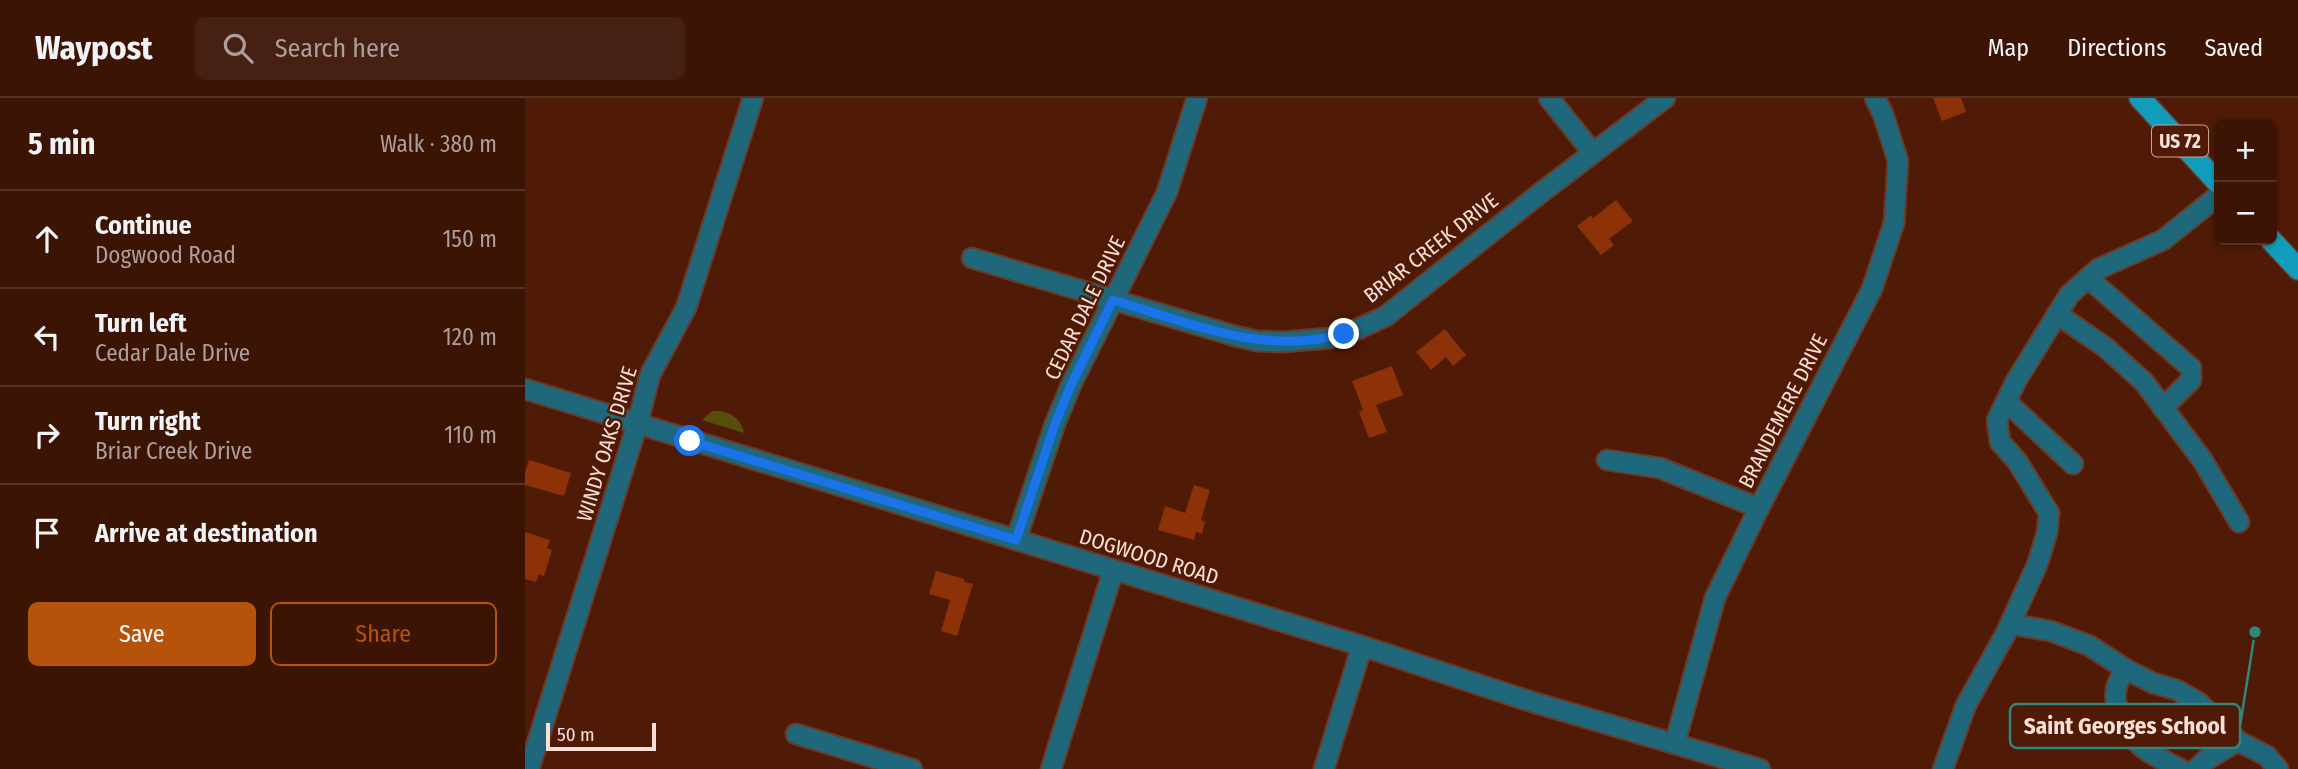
<!DOCTYPE html>
<html lang="en">
<head>
<meta charset="utf-8">
<style>
  body { margin:0; font-family:"Fira Sans Condensed",sans-serif; background:#462113; color:#f1f3f6 }
  .controls { position:absolute; right:21px; top:21px; display:grid; overflow:hidden; border-radius:10px; box-shadow:0 2px 5px #0004 }
  .controls button { width:63px; height:63px; display:grid; place-items:center; padding:0; border:0; border-bottom:2px solid #543326; background:#3b1404; color:#f1f3f6; font:35px sans-serif }
  .scale { position:absolute; left:21px; bottom:18px; width:110px; box-sizing:border-box; padding-left:7px; border:4px solid #fbdfd6; border-top:0; font-size:19px; line-height:24px; white-space:nowrap; color:#fbdfd6; -webkit-text-stroke:5px #4f1a06; paint-order:stroke }
  .stop { position:absolute; width:21px; height:21px; margin:-16px; border:5px solid #1a73e8; border-radius:50%; background:#fff }
  .stop.end { background:#1a73e8; border-color:#fff; box-shadow:0 2px 7px #0008 }
  .list { margin:0; padding:0; list-style:none }
  h2 { display:flex; justify-content:space-between; align-items:center; height:91px; margin:0; padding:0 28px; font-size:30px }
  h2 small { font-size:23px; font-weight:400; color:#ac9e9a }
  .list li { display:grid; grid-template-columns:46px 1fr auto; gap:21px; align-items:center; box-sizing:border-box; height:98px; padding:0 28px; border-top:2px solid #543326 }
  .list b { display:block; font-size:26px; white-space:nowrap }
  .list p { margin:0; font-size:23px; white-space:nowrap; color:#ac9e9a }
  .list em { font-size:23px; font-style:normal; color:#ac9e9a }
  .actions { display:flex; gap:14px; padding:21px 28px }
  .actions a { flex:1; padding:16px 0; border:2px solid #b45309; border-radius:10px; text-align:center; font-size:24px; color:#b45309 }
  .actions .main { background:#b45309; color:#fff }
  .icon { flex:none; width:38px; height:38px; fill:none; stroke:currentColor; stroke-width:2; stroke-linecap:round; stroke-linejoin:round }
  .map { position:relative; flex:none; width:1773px; height:671px; overflow:hidden }
  header { display:flex; align-items:center; gap:42px; box-sizing:border-box; height:98px; padding:0 35px; background:#3b1404; border-bottom:2px solid #543326 }
  header strong { font-size:33px }
  nav { display:flex; gap:38px; margin-inline-start:auto; font-size:24px }
  .search { width:490px; height:63px; background:#462113; display:flex; align-items:center; gap:18px; box-sizing:border-box; padding:0 24px; border-radius:10px; color:#ac9e9a; font-size:26px }
  main { display:flex }
  aside { flex:1; background:#3b1404 }
  .map>svg:first-child { display:block }
  .green { fill:#584e09 }
  .building { fill:#8d3108 }
  .lines { fill:none; stroke-linecap:round; stroke-linejoin:round }
  .minor-casing { stroke:#6b3a27; stroke-width:23 }
  .major-casing { stroke:#6b3a27; stroke-width:24 }
  .minor { stroke:#1f677b; stroke-width:19 }
  .major { stroke:#129cbc; stroke-width:21 }
  .route { stroke:#1a73e8; stroke-width:9 }
  .labels { text-anchor:middle; stroke-width:5; stroke-linejoin:round; paint-order:stroke }
  .shield { fill:#4f1a06; stroke:#c7a498; stroke-width:2 }
  .shield-label { font-size:19px; font-weight:bold; fill:#fbdfd6 }
  .street-label { font-size:21px; fill:#fbdfd6; stroke:#4f1a06 }
  .leader { fill:none; stroke:#32867e; stroke-width:2.5 }
  .callout-dot { fill:#32867e; stroke:#4f1a06; stroke-width:2.5 }
  .callout { fill:#4f1a06; stroke:#32867e; stroke-width:2.5 }
  .callout-label { font-size:23px; text-anchor:middle; font-weight:bold; fill:#fbdfd6 }
</style>
</head>
<body>
<header>
<strong>Waypost</strong>
<div class="search"><svg class="icon" aria-label="search" viewBox="0 0 24 24"><circle cx="10" cy="10" r="6"/><path d="M15 15l6 6"/></svg>Search here</div>
<nav><a>Map</a><a>Directions</a><a>Saved</a></nav>
</header>
<main>
<aside>
<h2>5 min<small>Walk · 380 m</small></h2>
<ul class="list">
<li><svg class="icon" aria-label="ahead" viewBox="0 0 24 24"><path d="M12 20V5M6 11l6-6 6 6"/></svg><div><b>Continue</b><p>Dogwood Road</p></div><em>150 m</em></li>
<li><svg class="icon" aria-label="left" viewBox="0 0 24 24"><path d="M17 20v-9H6M10 6l-5 5 5 5"/></svg><div><b>Turn left</b><p>Cedar Dale Drive</p></div><em>120 m</em></li>
<li><svg class="icon" aria-label="right" viewBox="0 0 24 24"><path d="M7 20v-9h11M14 6l5 5-5 5"/></svg><div><b>Turn right</b><p>Briar Creek Drive</p></div><em>110 m</em></li>
<li><svg class="icon" aria-label="arrive" viewBox="0 0 24 24"><path d="M6 21V4h12l-3 4 3 4H6"/></svg><div><b>Arrive at destination</b></div></li>
</ul>
<div class="actions"><a class="main">Save</a><a>Share</a></div>
</aside>
<div class="map">
<svg width="1773" height="671" viewBox="0 0 1773 671">
  <rect width="100%" height="100%" fill="#4f1a06"/>
  <path class="green" d="M187,313C203,312 216,319 219,335L177,322Z"/>
  <g class="building">
    <polygon points="1408,0 1436,0 1441,14 1417,23"/>
    <polygon points="1091,102 1108,123 1084,141 1089,147 1076,157 1052,128 1066,117 1068,120"/>
    <polygon points="920,231 941,257 928,268 921,259 906,272 891,254"/>
    <polygon points="867,268 878,297 851,307 862,334 844,340 834,314 838,312 827,283"/>
    <polygon points="4,362 46,375 39,398 0,387 0,375"/>
    <polygon points="669,387 685,392 676,422 680,424 677,436 671,434 669,442 633,432 640,408 660,415"/>
    <polygon points="0,434 25,442 22,450 27,452 19,478 14,476 11,484 0,481"/>
    <polygon points="411,473 439,481 439,484 448,486 432,538 416,533 425,502 404,496"/>
  </g>
  <g class="lines">
    <g class="minor-casing">
      <g id="minor">
        <polyline points="1024,0 1068,55"/>
        <polyline points="447,160 710,238 732,243 758,244 805,240 833,231 861,218 1013,97 1140,0"/>
        <polyline points="1563,180 1666,270 1666,282 1638,310"/>
        <polyline points="1532,216 1580,249 1619,284 1678,363 1714,424"/>
        <polyline points="0,291 837,548 1001,602 1235,671"/>
        <polyline points="1482,304 1548,366"/>
        <polyline points="1082,362 1135,370 1234,410"/>
        <polyline points="491,442 530,326 546,287 642,94 672,0"/>
        <polyline points="1485,526 1526,533 1565,548 1602,572 1628,585 1652,592 1673,604 1713,643"/>
        <path d="M1602,572C1599,576 1594,581 1593,585C1584,606 1602,636 1617,649C1628,658 1642,664 1655,671"/>
        <polyline points="271,636 387,671"/>
        <polyline points="1150,645 1190,500 1234,410 1347,191 1369,125 1373,63 1358,16 1350,0"/>
        <polyline points="4,671 112,327 125,277 161,210 228,0"/>
        <polyline points="526,671 588,473"/>
        <polyline points="799,671 837,548"/>
        <polyline points="1418,671 1441,607 1481,535 1512,467 1522,435 1524,415 1492,363 1475,344 1472,322 1491,283 1544,197 1573,171 1638,142 1694,97"/>
        <polyline points="1671,671 1681,662 1713,643 1742,658 1753,671"/>
      </g>
    </g>
    <g class="major-casing">
      <g id="major">
        <polyline points="1615,0 1694,86"/>
        <polyline points="1746,142 1773,171"/>
      </g>
    </g>
    <use href="#minor" class="minor"/>
    <use href="#major" class="major"/>
  </g>
  <g class="lines">
    <path class="route" d="M165,343L491,442L530,326L546,287L588,202C665,225 738,258 819,236"/>
  </g>
  <g class="labels">
    <rect class="shield" x="1627" y="27.5" width="56" height="31" rx="5"/>
    <g class="shield-label">
      <text x="1655" y="50">US 72</text>
    </g>
    <g class="street-label">
      <text transform="translate(906 150) rotate(-38)" y="7">BRIAR CREEK DRIVE</text>
      <text transform="translate(560 210) rotate(-64)" y="7">CEDAR DALE DRIVE</text>
      <text transform="translate(1258 313) rotate(-63)" y="7">BRANDEMERE DRIVE</text>
      <text transform="translate(82 346) rotate(-73)" y="7">WINDY OAKS DRIVE</text>
      <text transform="translate(624 459) rotate(17)" y="7">DOGWOOD ROAD</text>
    </g>
  </g>
  <path class="leader" d="M1730 534L1715 628"/>
  <circle class="callout-dot" cx="1730" cy="534" r="7"/>
  <rect class="callout" x="1485" y="606" width="230" height="44" rx="7"/>
  <g class="callout-label">
    <text x="1600" y="636">Saint Georges School</text>
  </g>
</svg>
<div class="controls">
<button>+</button>
<button>−</button>
</div>
<div class="scale">50 m</div>
<div class="stop" style="left:165px;top:343px"></div>
<div class="stop end" style="left:819px;top:236px"></div>
</div>
</main>
</body>
</html>
